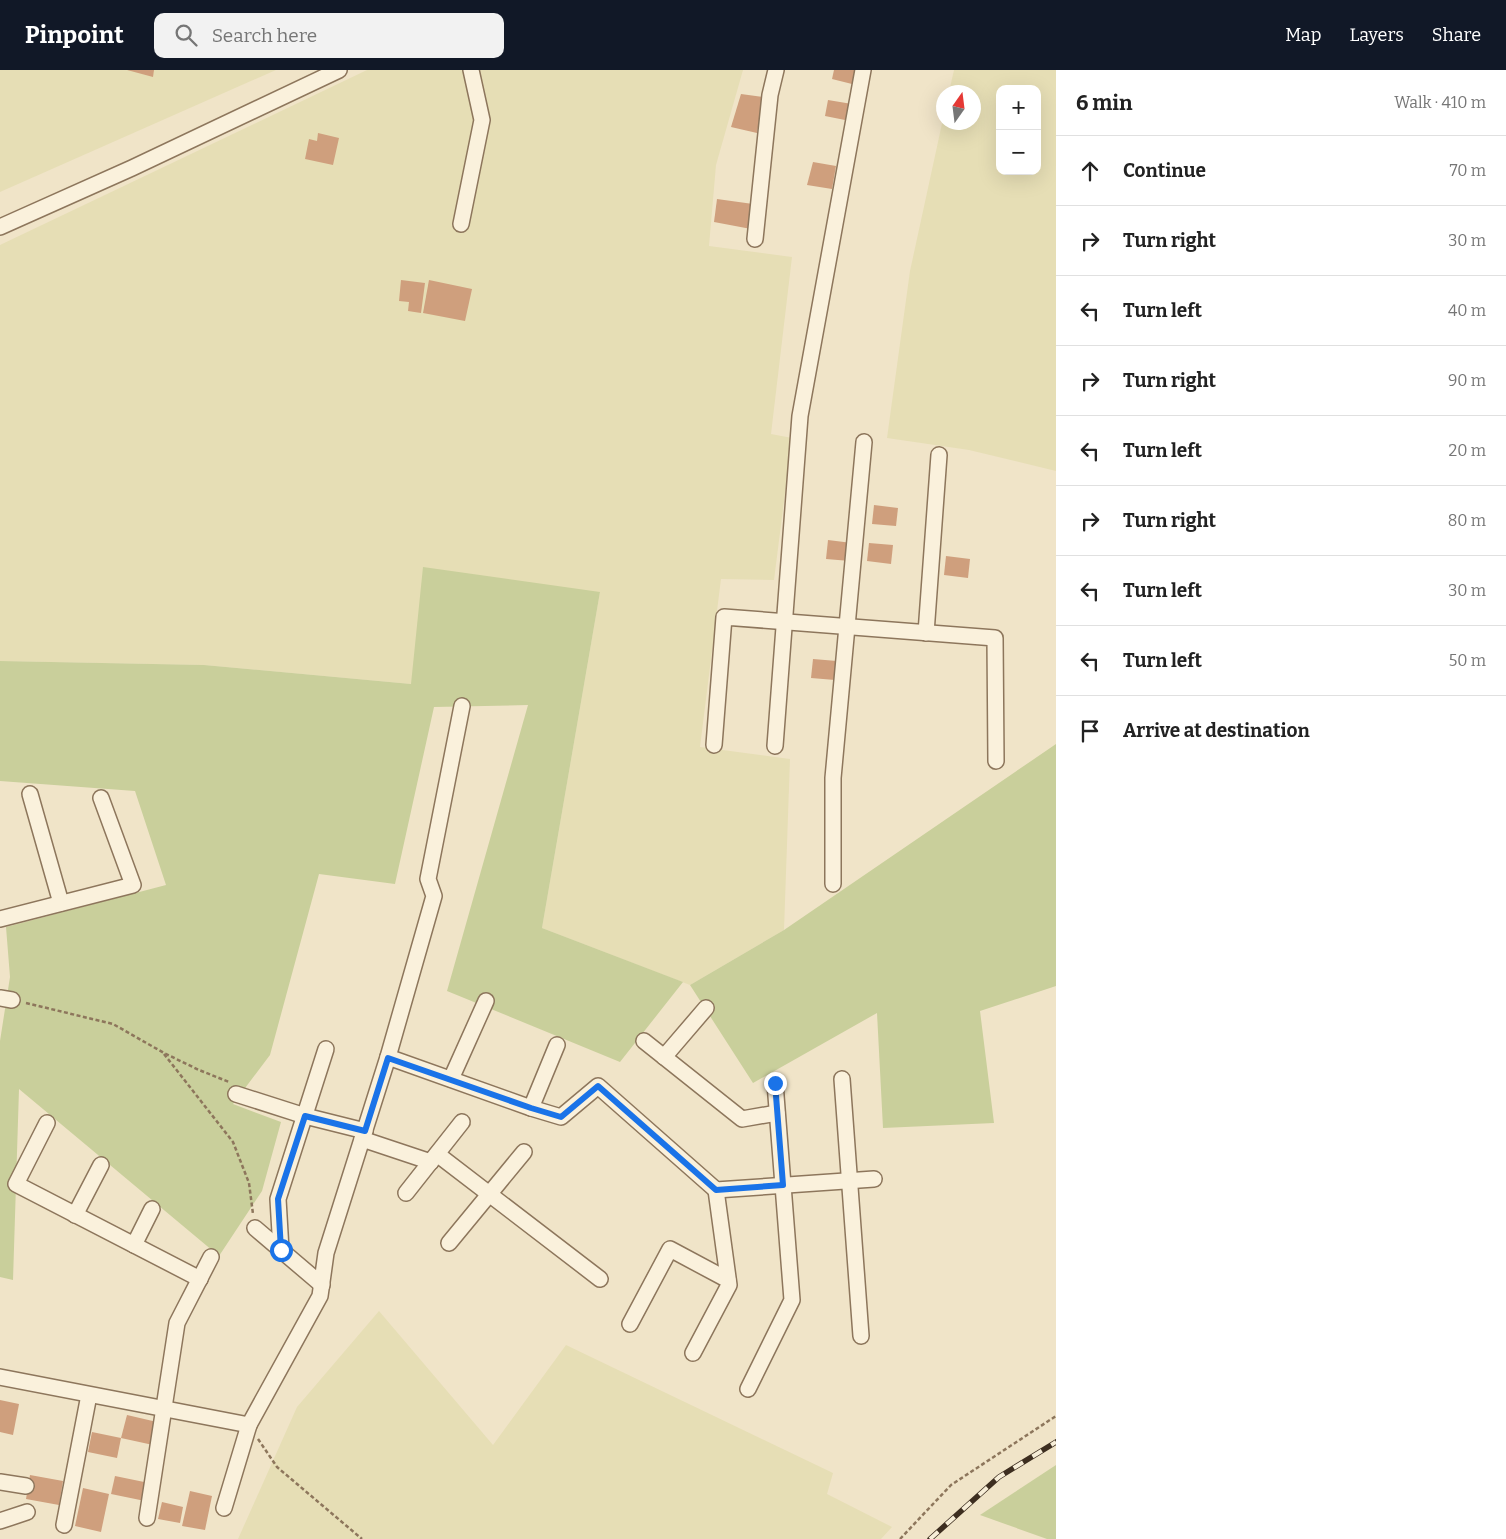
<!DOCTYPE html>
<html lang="en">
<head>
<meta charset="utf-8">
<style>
  body { margin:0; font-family:Bitter,serif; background:#f2f2f2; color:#222 }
  .controls { position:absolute; right:15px; top:15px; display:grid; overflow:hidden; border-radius:10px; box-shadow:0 5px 20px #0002 }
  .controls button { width:45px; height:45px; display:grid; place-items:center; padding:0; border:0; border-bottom:1px solid #e0e0e0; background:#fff; color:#222; font:25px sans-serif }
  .compass { position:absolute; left:936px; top:15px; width:45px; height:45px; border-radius:50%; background:#fff; box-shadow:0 5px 20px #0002; rotate:14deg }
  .stop { position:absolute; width:15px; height:15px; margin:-11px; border:4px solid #1a73e8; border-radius:50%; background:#fff }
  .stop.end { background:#1a73e8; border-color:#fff; box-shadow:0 1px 5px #0008 }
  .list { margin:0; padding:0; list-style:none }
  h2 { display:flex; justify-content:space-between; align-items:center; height:65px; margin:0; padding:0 20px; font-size:21px }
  h2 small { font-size:16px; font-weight:400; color:#767676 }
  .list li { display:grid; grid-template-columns:32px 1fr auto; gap:15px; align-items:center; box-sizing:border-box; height:70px; padding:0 20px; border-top:1px solid #e0e0e0 }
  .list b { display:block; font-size:19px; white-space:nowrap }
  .list em { font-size:16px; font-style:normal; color:#767676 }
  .icon { flex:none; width:28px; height:28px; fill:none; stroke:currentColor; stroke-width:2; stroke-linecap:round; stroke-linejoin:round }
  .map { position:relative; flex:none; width:1056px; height:1469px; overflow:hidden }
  header { display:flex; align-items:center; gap:30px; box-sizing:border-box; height:70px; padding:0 25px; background:#111827; color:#fff }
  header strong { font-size:24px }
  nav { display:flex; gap:28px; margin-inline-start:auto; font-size:18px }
  .search { width:350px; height:45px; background:#f2f2f2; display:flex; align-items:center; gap:12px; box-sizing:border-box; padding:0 18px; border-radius:10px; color:#767676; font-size:19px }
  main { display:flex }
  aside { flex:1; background:#fff }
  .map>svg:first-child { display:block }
  .farmland { fill:#e6deb5; fill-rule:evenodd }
  .green { fill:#c9cf9b }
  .building { fill:#cf9f7d }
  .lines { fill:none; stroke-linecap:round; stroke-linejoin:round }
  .minor-casing { stroke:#8d765c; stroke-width:18 }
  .path { stroke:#8d765c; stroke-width:2.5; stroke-dasharray:4 2.5; stroke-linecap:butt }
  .minor { stroke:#faf1dc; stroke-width:15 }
  .rail-casing { stroke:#3d2e20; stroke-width:5.5 }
  .rail { stroke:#f7eed8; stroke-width:4; stroke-dasharray:11; stroke-linecap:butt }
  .route { stroke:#1a73e8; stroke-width:6 }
</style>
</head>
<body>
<header>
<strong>Pinpoint</strong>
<div class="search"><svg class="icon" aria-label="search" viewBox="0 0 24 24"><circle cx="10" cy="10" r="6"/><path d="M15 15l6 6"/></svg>Search here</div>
<nav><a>Map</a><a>Layers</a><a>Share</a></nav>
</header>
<main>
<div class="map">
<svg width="1056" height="1469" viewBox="0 0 1056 1469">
  <rect width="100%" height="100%" fill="#f0e4c8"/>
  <g class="farmland">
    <polygon points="0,0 276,0 0,122"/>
    <polygon points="367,0 743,0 716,95 709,176 792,187 771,364 792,368 774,510 721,509 700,677 790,689 784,860 690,915 542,858 600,522 411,614 204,595 0,591 0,175"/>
    <path d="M954,0H1056V401L969,380L887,368L910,201L943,49L944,52H974V22H949ZM1000,19H1037V101H1000Z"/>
    <polygon points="379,1241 493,1375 566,1275 833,1403 827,1424 892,1457 881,1469 238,1469 297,1337"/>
  </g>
  <g class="green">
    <polygon points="423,497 600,522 542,858 683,912 620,992 447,921 528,635 434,637 395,814 319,804 270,985 233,1034 281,1052 262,1121 219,1186 19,1019 13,1210 0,1207 0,971 10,907 6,857 166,815 135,721 0,711 0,591 204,595 411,614"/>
    <polygon points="1056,674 1056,916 980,941 994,1053 883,1058 877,943 753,1013 690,915 784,860"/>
    <polygon points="1056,1395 1056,1469 1047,1469 980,1445"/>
  </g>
  <g class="building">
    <polygon points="127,0 154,0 153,7"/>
    <polygon points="834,0 860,0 856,15 832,9"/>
    <polygon points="741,24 763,27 757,63 731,57"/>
    <polygon points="828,30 852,34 850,51 825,46"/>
    <polygon points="318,63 339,68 333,95 305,89 309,69 317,71"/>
    <polygon points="813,92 836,96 832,119 807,115"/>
    <polygon points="717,129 753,134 751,159 714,152"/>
    <polygon points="401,210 425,213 421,243 408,241 409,232 399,231"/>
    <polygon points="429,210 472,219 465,251 423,243"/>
    <polygon points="874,435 898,438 896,456 872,454"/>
    <polygon points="828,470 852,473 850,491 826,489"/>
    <polygon points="869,473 893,475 891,494 867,491"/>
    <polygon points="946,486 970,489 968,508 944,505"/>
    <polygon points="813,589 837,591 835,610 811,608"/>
    <polygon points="0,1330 19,1334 13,1365 0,1362"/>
    <polygon points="127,1345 157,1352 153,1375 121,1368"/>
    <polygon points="92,1362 121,1368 117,1388 88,1382"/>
    <polygon points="30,1405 63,1411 59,1435 26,1429"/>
    <polygon points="115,1406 149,1413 145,1431 111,1424"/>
    <polygon points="83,1418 109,1424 101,1462 75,1456"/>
    <polygon points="190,1421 212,1426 205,1460 182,1456"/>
    <polygon points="162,1432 183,1437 180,1453 158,1449"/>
  </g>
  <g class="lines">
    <g class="minor-casing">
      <g id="minor">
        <polyline points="461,154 482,50 471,0"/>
        <polyline points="0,157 132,98 339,0"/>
        <polyline points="755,169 770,25 776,0"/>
        <polyline points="926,563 939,385"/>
        <polyline points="714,675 724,547 995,568 996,691"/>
        <polyline points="775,676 800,346 863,0"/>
        <polyline points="30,724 61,833"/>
        <polyline points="833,814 833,708 864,372"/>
        <polyline points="0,849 133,815 101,728"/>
        <polyline points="0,928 12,930"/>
        <polyline points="644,971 742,1049 777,1043"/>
        <polyline points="388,987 531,1038 557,975"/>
        <polyline points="664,987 706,938"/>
        <polyline points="451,1009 486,931"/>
        <polyline points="842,1009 861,1266"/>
        <polyline points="236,1024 305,1046 365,1061"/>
        <polyline points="531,1038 561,1047 598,1016 716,1120 874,1109"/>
        <polyline points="47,1053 16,1114 200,1209"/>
        <polyline points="362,1069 431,1092"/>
        <polyline points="437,1084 600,1209"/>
        <polyline points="406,1123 462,1052"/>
        <polyline points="75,1145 101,1095"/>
        <polyline points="255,1158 322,1215"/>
        <polyline points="449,1173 524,1082"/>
        <polyline points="134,1175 152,1139"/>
        <polyline points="281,1180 278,1129 326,979"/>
        <polyline points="630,1254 670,1179 728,1210"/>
        <polyline points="693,1283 729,1215 716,1120"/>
        <polyline points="0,1307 249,1355 320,1226 326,1183 388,987 434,826 428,809 462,636"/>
        <polyline points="748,1319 792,1230 775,1013"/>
        <polyline points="0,1412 26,1416"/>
        <polyline points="224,1438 249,1355"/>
        <polyline points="147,1448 177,1253 211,1187"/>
        <polyline points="0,1451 27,1442"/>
        <polyline points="64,1455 89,1325"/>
      </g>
    </g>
    <g class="path">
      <polyline points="26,933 113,954 164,983 199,1000 229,1012"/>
      <polyline points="164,984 233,1072 249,1113 253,1144"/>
      <polyline points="258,1369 277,1397 362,1469"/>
      <polyline points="900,1469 951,1415 1056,1346"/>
    </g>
    <use href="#minor" class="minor"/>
    <g class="rail-casing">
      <polyline id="rail" points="930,1469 999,1407 1056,1372"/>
    </g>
    <use href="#rail" class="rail"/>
  </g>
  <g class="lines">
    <polyline class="route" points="281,1180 278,1129 305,1046 365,1061 388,988 531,1038 561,1047 598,1016 716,1120 783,1115 775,1013"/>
  </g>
</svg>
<div class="controls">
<button>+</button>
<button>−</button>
</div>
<svg class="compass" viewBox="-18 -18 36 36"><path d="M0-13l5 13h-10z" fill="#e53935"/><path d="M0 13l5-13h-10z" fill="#767676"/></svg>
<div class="stop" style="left:281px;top:1180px"></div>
<div class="stop end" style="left:775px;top:1013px"></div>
</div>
<aside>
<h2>6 min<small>Walk · 410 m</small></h2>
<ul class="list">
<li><svg class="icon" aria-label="ahead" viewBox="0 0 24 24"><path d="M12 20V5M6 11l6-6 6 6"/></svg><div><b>Continue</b></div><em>70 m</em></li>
<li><svg class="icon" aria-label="right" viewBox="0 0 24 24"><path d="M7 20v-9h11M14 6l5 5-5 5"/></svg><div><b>Turn right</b></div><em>30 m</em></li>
<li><svg class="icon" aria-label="left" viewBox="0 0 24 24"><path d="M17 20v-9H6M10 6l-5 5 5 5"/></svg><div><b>Turn left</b></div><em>40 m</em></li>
<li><svg class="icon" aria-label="right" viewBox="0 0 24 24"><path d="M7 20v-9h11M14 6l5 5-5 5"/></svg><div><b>Turn right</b></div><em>90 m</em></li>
<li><svg class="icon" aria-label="left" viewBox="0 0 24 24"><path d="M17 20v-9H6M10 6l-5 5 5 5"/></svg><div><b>Turn left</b></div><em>20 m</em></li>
<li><svg class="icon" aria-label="right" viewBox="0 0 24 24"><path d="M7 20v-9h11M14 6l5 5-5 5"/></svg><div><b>Turn right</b></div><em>80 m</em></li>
<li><svg class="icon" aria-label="left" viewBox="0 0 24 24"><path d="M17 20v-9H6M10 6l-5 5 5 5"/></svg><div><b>Turn left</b></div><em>30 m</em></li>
<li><svg class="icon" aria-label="left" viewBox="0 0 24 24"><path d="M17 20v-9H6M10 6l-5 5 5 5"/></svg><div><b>Turn left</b></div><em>50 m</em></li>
<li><svg class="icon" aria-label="arrive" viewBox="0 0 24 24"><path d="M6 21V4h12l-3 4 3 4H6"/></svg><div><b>Arrive at destination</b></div></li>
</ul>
</aside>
</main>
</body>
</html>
